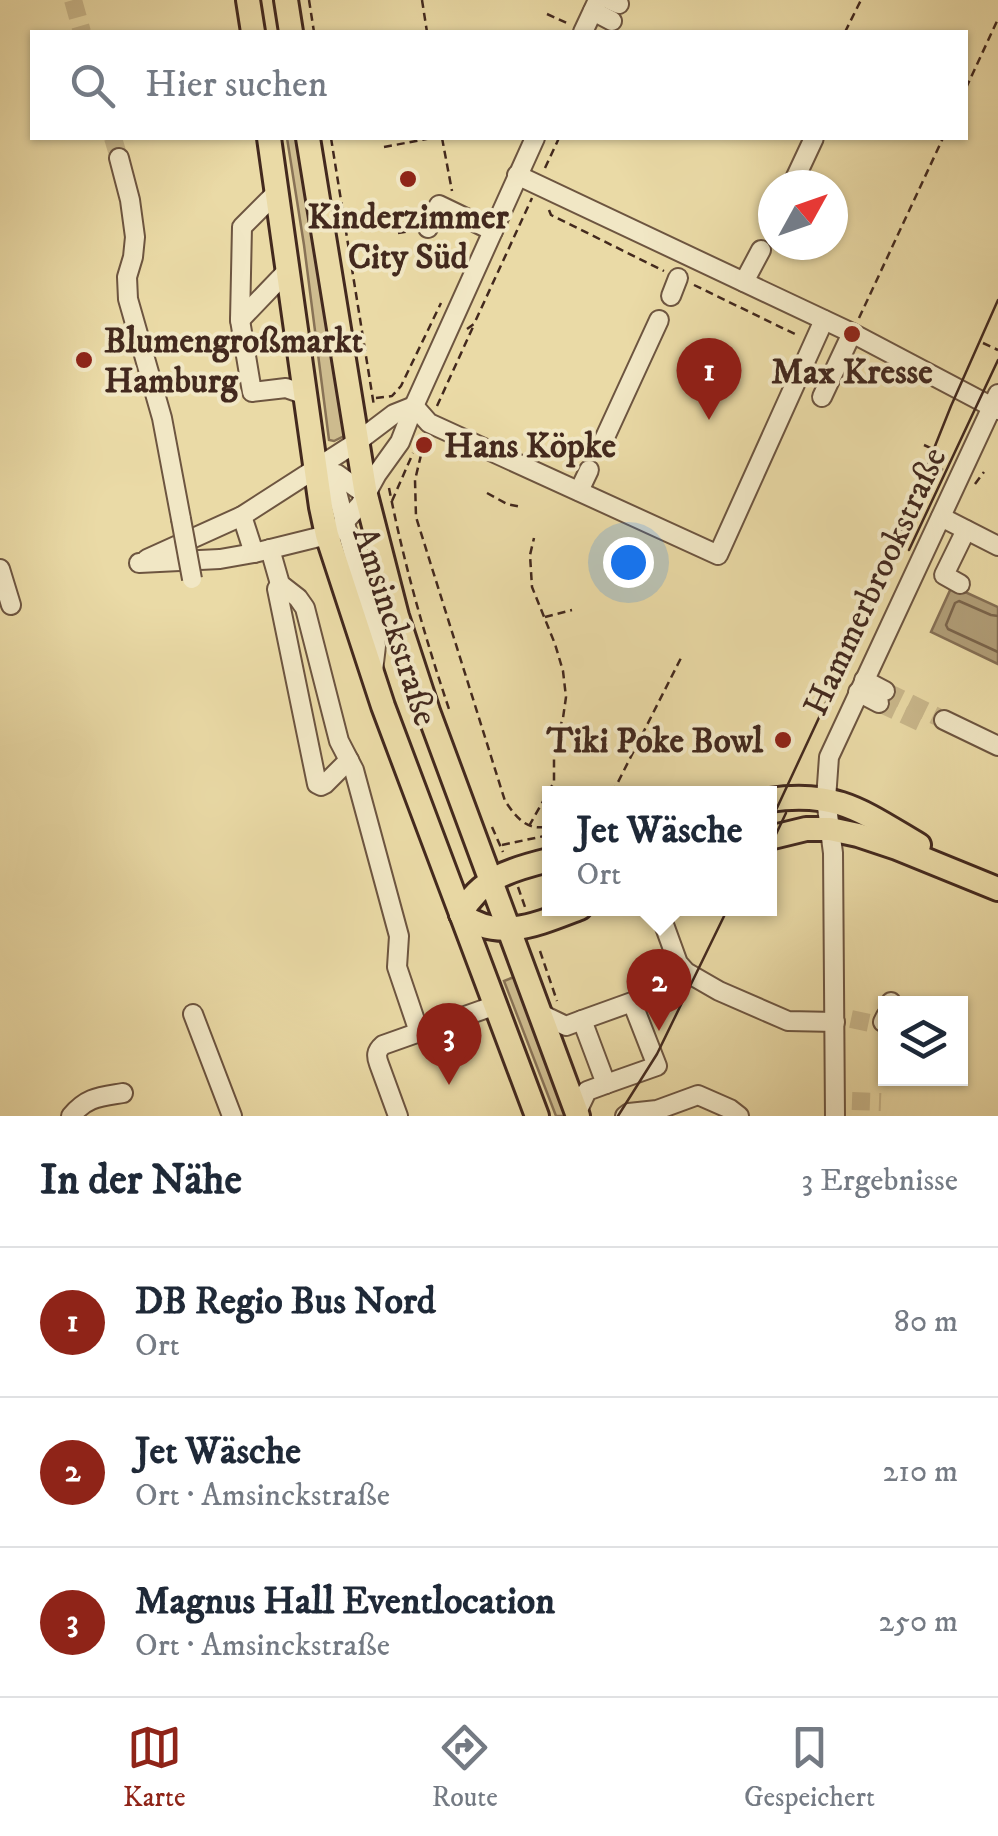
<!DOCTYPE html>
<html lang="de">
<head>
<meta charset="utf-8">
<style>
  body { margin:0; font-family:"IM FELL DW Pica",serif; background:#f2f2f3; color:#1f2937 }
  .controls { position:absolute; right:30px; bottom:30px; display:grid; overflow:hidden; border-radius:0px; box-shadow:0 2px 8px #0004 }
  .controls button { width:90px; height:90px; display:grid; place-items:center; padding:0; border:0; border-bottom:2px solid #e0e1e3; background:#fff; color:#1f2937; font:50px sans-serif }
  .compass { position:absolute; left:758px; top:170px; width:90px; height:90px; border-radius:50%; background:#fff; box-shadow:0 2px 8px #0004; rotate:50deg }
  .you { position:absolute; left:628px; top:562px; width:35px; height:35px; margin:-25px; border:8px solid #fff; border-radius:50%; background:#1a73e8; box-shadow:0 0 0 15px #1a73e833 }
  .badge { display:grid; place-items:center; width:65px; height:65px; border-radius:50%; background:#8f2418; color:#fff; font-size:32px; font-weight:700 }
  .pin { position:absolute; translate:-50% -82px; filter:drop-shadow(0 2px 5px #0008) }
  .pin::after { content:''; position:absolute; top:52px; width:35px; height:30px; background:inherit; clip-path:polygon(0 0,100% 0,50% 100%) }
  .popup { position:absolute; left:542px; top:786px; width:235px; height:130px; box-sizing:border-box; display:grid; place-content:center; border-radius:0px; background:#fff; filter:drop-shadow(0 2px 8px #0005); font-size:32px; white-space:nowrap; color:#747a83 }
  .popup b { font-size:38px; color:#1f2937 }
  .popup::after { content:''; position:absolute; left:50%; top:100%; margin-left:-20px; border:20px solid transparent; border-top-color:#fff }
  .list { margin:0; padding:0; list-style:none }
  h2 { display:flex; justify-content:space-between; align-items:center; height:130px; margin:0; padding:0 40px; font-size:42px }
  h2 small { font-size:32px; font-weight:400; color:#747a83 }
  .list li { display:grid; grid-template-columns:65px 1fr auto; gap:30px; align-items:center; box-sizing:border-box; height:150px; padding:0 40px; border-top:2px solid #e0e1e3 }
  .list b { display:block; font-size:38px; white-space:nowrap }
  .list p { margin:0; font-size:32px; white-space:nowrap; color:#747a83 }
  .list em { font-size:32px; font-style:normal; color:#747a83 }
  .icon { flex:none; width:55px; height:55px; fill:none; stroke:currentColor; stroke-width:2; stroke-linecap:round; stroke-linejoin:round }
  .map { position:relative; flex:none; width:998px; height:1116px; overflow:hidden }
  .search { position:absolute; background:#fff; box-shadow:0 2px 8px #0004; left:30px; right:30px; top:30px; height:110px; display:flex; align-items:center; gap:25px; box-sizing:border-box; padding:0 35px; border-radius:0px; color:#747a83; font-size:38px }
  .sheet { height:580px; background:#fff }
  nav { display:flex; justify-content:space-around; align-items:center; box-sizing:border-box; height:140px; border-top:2px solid #e0e1e3; background:#fff; font-size:28px; color:#747a83 }
  nav a { display:grid; justify-items:center; gap:5px }
  nav .on { color:#8f2418 }
  .map>svg:first-child { display:block }
  .green { fill:#cebc8f; stroke:#887256; stroke-width:2.5 }
  .water { fill:#b19e78; stroke:#856f54; stroke-width:2.5 }
  .lines { fill:none; stroke-linecap:round; stroke-linejoin:round }
  .shore { stroke:#7a644b; stroke-width:2.5 }
  .minor-tunnel { stroke:#c9b78b; stroke-width:18; stroke-dasharray:18 9; stroke-linecap:butt }
  .minor-casing { stroke:#6d5540; stroke-width:22 }
  .major-casing { stroke:#43291e; stroke-width:28 }
  .path { stroke:#43291e; stroke-width:2.5; stroke-dasharray:8 5; stroke-linecap:butt }
  .minor { stroke:#f1e7c5; stroke-width:18 }
  .major { stroke:#eadaa6; stroke-width:22 }
  .tram { stroke:#43291e; stroke-width:2.5 }
  .minor-bridge-casing { stroke:#6d5540; stroke-width:22; stroke-linecap:butt }
  .minor-bridge { stroke:#f1e7c5; stroke-width:18 }
  .poi-dot { fill:#8f2418; stroke:#f1e7c5; stroke-width:4 }
  .labels { text-anchor:middle; stroke-width:8; stroke-linejoin:round; paint-order:stroke }
  .poi-label { font-size:35px; font-weight:bold; fill:#43291e; stroke:#f1e7c5 }
  .street-label { font-size:35px; fill:#43291e; stroke:#f1e7c5 }
</style>
</head>
<body>
<div class="map">
<svg width="998" height="1116" viewBox="0 0 998 1116">
  <rect width="100%" height="100%" fill="#eadaa6"/>
  <filter id="stains"><feTurbulence type="fractalNoise" baseFrequency=".002" numOctaves="4"/><feColorMatrix values="0 0 0 0 .2 0 0 0 0 .09 0 0 0 0 .02 0 0 0 .5 -.17"/></filter>
  <radialGradient id="worn" r=".72"><stop offset=".6" stop-color="#630" stop-opacity="0"/><stop offset="1" stop-color="#630" stop-opacity=".3"/></radialGradient>
  <g class="green">
    <polygon points="287,138 297,138 342,410 344,436 334,441 329,440 328,432 304,245"/>
    <polygon points="514,977 566,1116 556,1116 504,981"/>
  </g>
  <polygon class="water" points="952,586 998,607 998,664 931,632"/>
  <g class="lines">
    <polyline class="shore" points="998,616 991,615 959,601 955,603 946,625 948,629 998,652"/>
    <g class="minor-tunnel">
      <polyline points="73,0 82,32"/>
      <polyline points="113,138 119,158"/>
      <polyline points="885,691 944,720"/>
      <polyline points="879,703 924,724"/>
      <polyline points="851,1019 870,1023 883,1022"/>
      <polyline points="852,1101 881,1102"/>
    </g>
    <g class="minor-casing">
      <g id="minor">
        <polyline points="610,0 619,4"/>
        <polyline points="593,11 612,21"/>
        <polyline points="583,32 598,0"/>
        <polyline points="119,158 130,200 135,237 133,257 127,277 128,299 162,418 181,519"/>
        <polyline points="517,175 852,333 998,410"/>
        <polyline points="792,185 814,138"/>
        <polyline points="277,192 242,227 240,320 252,392 286,388 306,395"/>
        <polyline points="772,227 773,226"/>
        <polyline points="428,228 439,205 493,231"/>
        <polyline points="744,282 761,250"/>
        <polyline points="671,296 678,278"/>
        <polyline points="240,320 288,270"/>
        <polyline points="822,397 852,333"/>
        <polyline points="414,406 429,423 718,555 824,320"/>
        <polyline points="601,446 659,320"/>
        <polyline points="316,469 337,492 345,523 373,624 376,646 373,671"/>
        <polyline points="317,470 337,474 366,495"/>
        <polyline points="579,491 589,470"/>
        <polyline points="242,516 254,553"/>
        <polyline points="941,517 998,546"/>
        <polyline points="270,549 280,584 298,598 305,608 339,741 354,770 399,936 397,967 419,1032"/>
        <polyline points="147,559 242,516 357,442 394,414 414,406"/>
        <polyline points="139,563 220,559 254,553 327,535 337,530 360,505 377,474 400,442 414,406 535,138"/>
        <polyline points="0,569 11,605"/>
        <polyline points="280,584 277,589 317,784 321,786 325,784 349,760"/>
        <polyline points="960,584 944,575 966,530"/>
        <polyline points="864,680 885,691"/>
        <polyline points="858,692 879,703"/>
        <polyline points="944,720 998,746"/>
        <polyline points="658,908 678,963 686,972 719,991 788,1021 835,1022"/>
        <polyline points="891,1004 891,1002"/>
        <polyline points="193,1014 232,1116"/>
        <polyline points="541,1014 566,1026 582,1020 606,1084 587,1091 577,1112"/>
        <polyline points="582,1020 632,1002 657,1066 606,1084"/>
        <polyline points="883,1022 886,1016"/>
        <path d="M71,1116C87,1097 99,1097 123,1093"/>
        <path d="M398,1116L379,1064C376,1056 376,1051 383,1045L496,1005"/>
        <polyline points="625,1116 629,1113 657,1110 698,1095 730,1109 739,1116"/>
        <polyline points="835,1116 833,853 826,799 829,757 998,394"/>
      </g>
    </g>
    <g class="major-casing">
      <g id="major">
        <polyline points="248,0 253,32"/>
        <polyline points="286,0 291,32"/>
        <polyline points="269,138 321,507 327,535 383,706 537,1116"/>
        <polyline points="308,138 366,495 397,616 428,711 578,1116"/>
        <path d="M769,800C837,790 863,812 919,845"/>
        <polyline points="769,838 806,829 830,829 858,835 897,848 998,889"/>
        <path d="M461,914C499,943 540,923 580,908"/>
        <path d="M461,914C480,878 512,869 549,860"/>
      </g>
    </g>
    <g class="path">
      <polyline points="309,0 314,32"/>
      <polyline points="422,0 427,32"/>
      <polyline points="547,14 569,24"/>
      <polyline points="845,32 861,0"/>
      <polyline points="966,88 998,19"/>
      <polyline points="331,138 374,406"/>
      <polyline points="442,138 452,191"/>
      <polyline points="384,147 432,138"/>
      <polyline points="545,168 559,138"/>
      <polyline points="549,210 551,215 664,271"/>
      <polyline points="398,233 411,231"/>
      <polyline points="694,285 799,336"/>
      <polyline points="859,318 943,138"/>
      <polyline points="467,329 474,324 532,198"/>
      <polyline points="983,343 998,350"/>
      <polyline points="376,398 392,396 401,386 441,303"/>
      <polyline points="437,406 473,327"/>
      <polyline points="924,445 944,454 938,468 943,470"/>
      <path d="M421,455L415,480L416,517L505,801C516,817 527,832 549,826"/>
      <polyline points="975,484 984,472"/>
      <path d="M389,488C404,564 425,638 450,712"/>
      <polyline points="487,493 507,504 521,507"/>
      <polyline points="392,501 413,453"/>
      <polyline points="545,617 572,610"/>
      <polyline points="616,794 615,788 681,658"/>
      <polyline points="529,826 554,782 554,745 563,718 566,697 563,671 555,644 532,587 530,555 534,538"/>
      <polyline points="492,827 503,852"/>
      <polyline points="502,845 549,835"/>
      <polyline points="518,887 525,907"/>
      <polyline points="540,951 557,1001"/>
    </g>
    <use href="#minor" class="minor"/>
    <use href="#major" class="major"/>
    <g class="tram">
      <polyline points="909,550 998,360"/>
      <polyline points="769,825 871,606 951,406 998,300"/>
      <polyline points="769,849 786,813"/>
      <polyline points="618,1116 657,1054 728,908"/>
    </g>
    <g class="minor-bridge-casing">
      <polyline id="minor-bridge" points="181,519 192,579"/>
    </g>
    <use href="#minor-bridge" class="minor-bridge"/>
  </g>
  <g class="poi-dot">
    <circle cx="408" cy="179" r="10"/>
    <circle cx="852" cy="334" r="10"/>
    <circle cx="84" cy="360" r="10"/>
    <circle cx="424" cy="445" r="10"/>
    <circle cx="783" cy="740" r="10"/>
  </g>
  <g class="labels">
    <g class="poi-label">
      <text x="408" y="228">Kinderzimmer<tspan x="408" dy="40">City Süd</tspan></text>
      <text x="104" y="352" text-anchor="start">Blumengroßmarkt<tspan x="104" dy="40">Hamburg</tspan></text>
      <text x="852" y="383">Max Kresse</text>
      <text x="444" y="457" text-anchor="start">Hans Köpke</text>
      <text x="763" y="752" text-anchor="end">Tiki Poke Bowl</text>
    </g>
    <g class="street-label">
      <text transform="translate(874 581) rotate(-65)" y="12">Hammerbrookstraße</text>
      <text transform="translate(396 626) rotate(72)" y="12">Amsinckstraße</text>
    </g>
  </g>
  <rect width="100%" height="100%" filter="url(#stains)"/>
  <rect width="100%" height="100%" fill="url(#worn)"/>
</svg>
<div class="controls">
<button><svg class="icon" aria-label="layers" viewBox="0 0 24 24"><path d="M12 4l9 5-9 5-9-5zM3 14l9 5 9-5"/></svg></button>
</div>
<svg class="compass" viewBox="-18 -18 36 36"><path d="M0-13l5 13h-10z" fill="#e53935"/><path d="M0 13l5-13h-10z" fill="#747a83"/></svg>
<div class="you"></div>
<div class="pin badge" style="left:709px;top:420px">1</div>
<div class="pin badge" style="left:659px;top:1031px">2</div>
<div class="popup"><b>Jet Wäsche</b>Ort</div>
<div class="pin badge" style="left:449px;top:1085px">3</div>
<div class="search"><svg class="icon" aria-label="search" viewBox="0 0 24 24"><circle cx="10" cy="10" r="6"/><path d="M15 15l6 6"/></svg>Hier suchen</div>
</div>
<section class="sheet">
<h2>In der Nähe<small>3 Ergebnisse</small></h2>
<ul class="list">
<li><span class="badge">1</span><div><b>DB Regio Bus Nord</b><p>Ort</p></div><em>80 m</em></li>
<li><span class="badge">2</span><div><b>Jet Wäsche</b><p>Ort · Amsinckstraße</p></div><em>210 m</em></li>
<li><span class="badge">3</span><div><b>Magnus Hall Eventlocation</b><p>Ort · Amsinckstraße</p></div><em>250 m</em></li>
</ul>
</section>
<nav>
<a class="on"><svg class="icon" aria-label="map" viewBox="0 0 24 24"><path d="M3 6l6-2 6 2 6-2v14l-6 2-6-2-6 2zM9 4v14M15 6v14"/></svg>Karte</a>
<a><svg class="icon" aria-label="directions" viewBox="0 0 24 24"><path d="M12 3l9 9-9 9-9-9zM9 14v-3h6M13 9l2 2-2 2"/></svg>Route</a>
<a><svg class="icon" aria-label="saved" viewBox="0 0 24 24"><path d="M7 4h10v16l-5-4-5 4z"/></svg>Gespeichert</a>
</nav>
</body>
</html>
